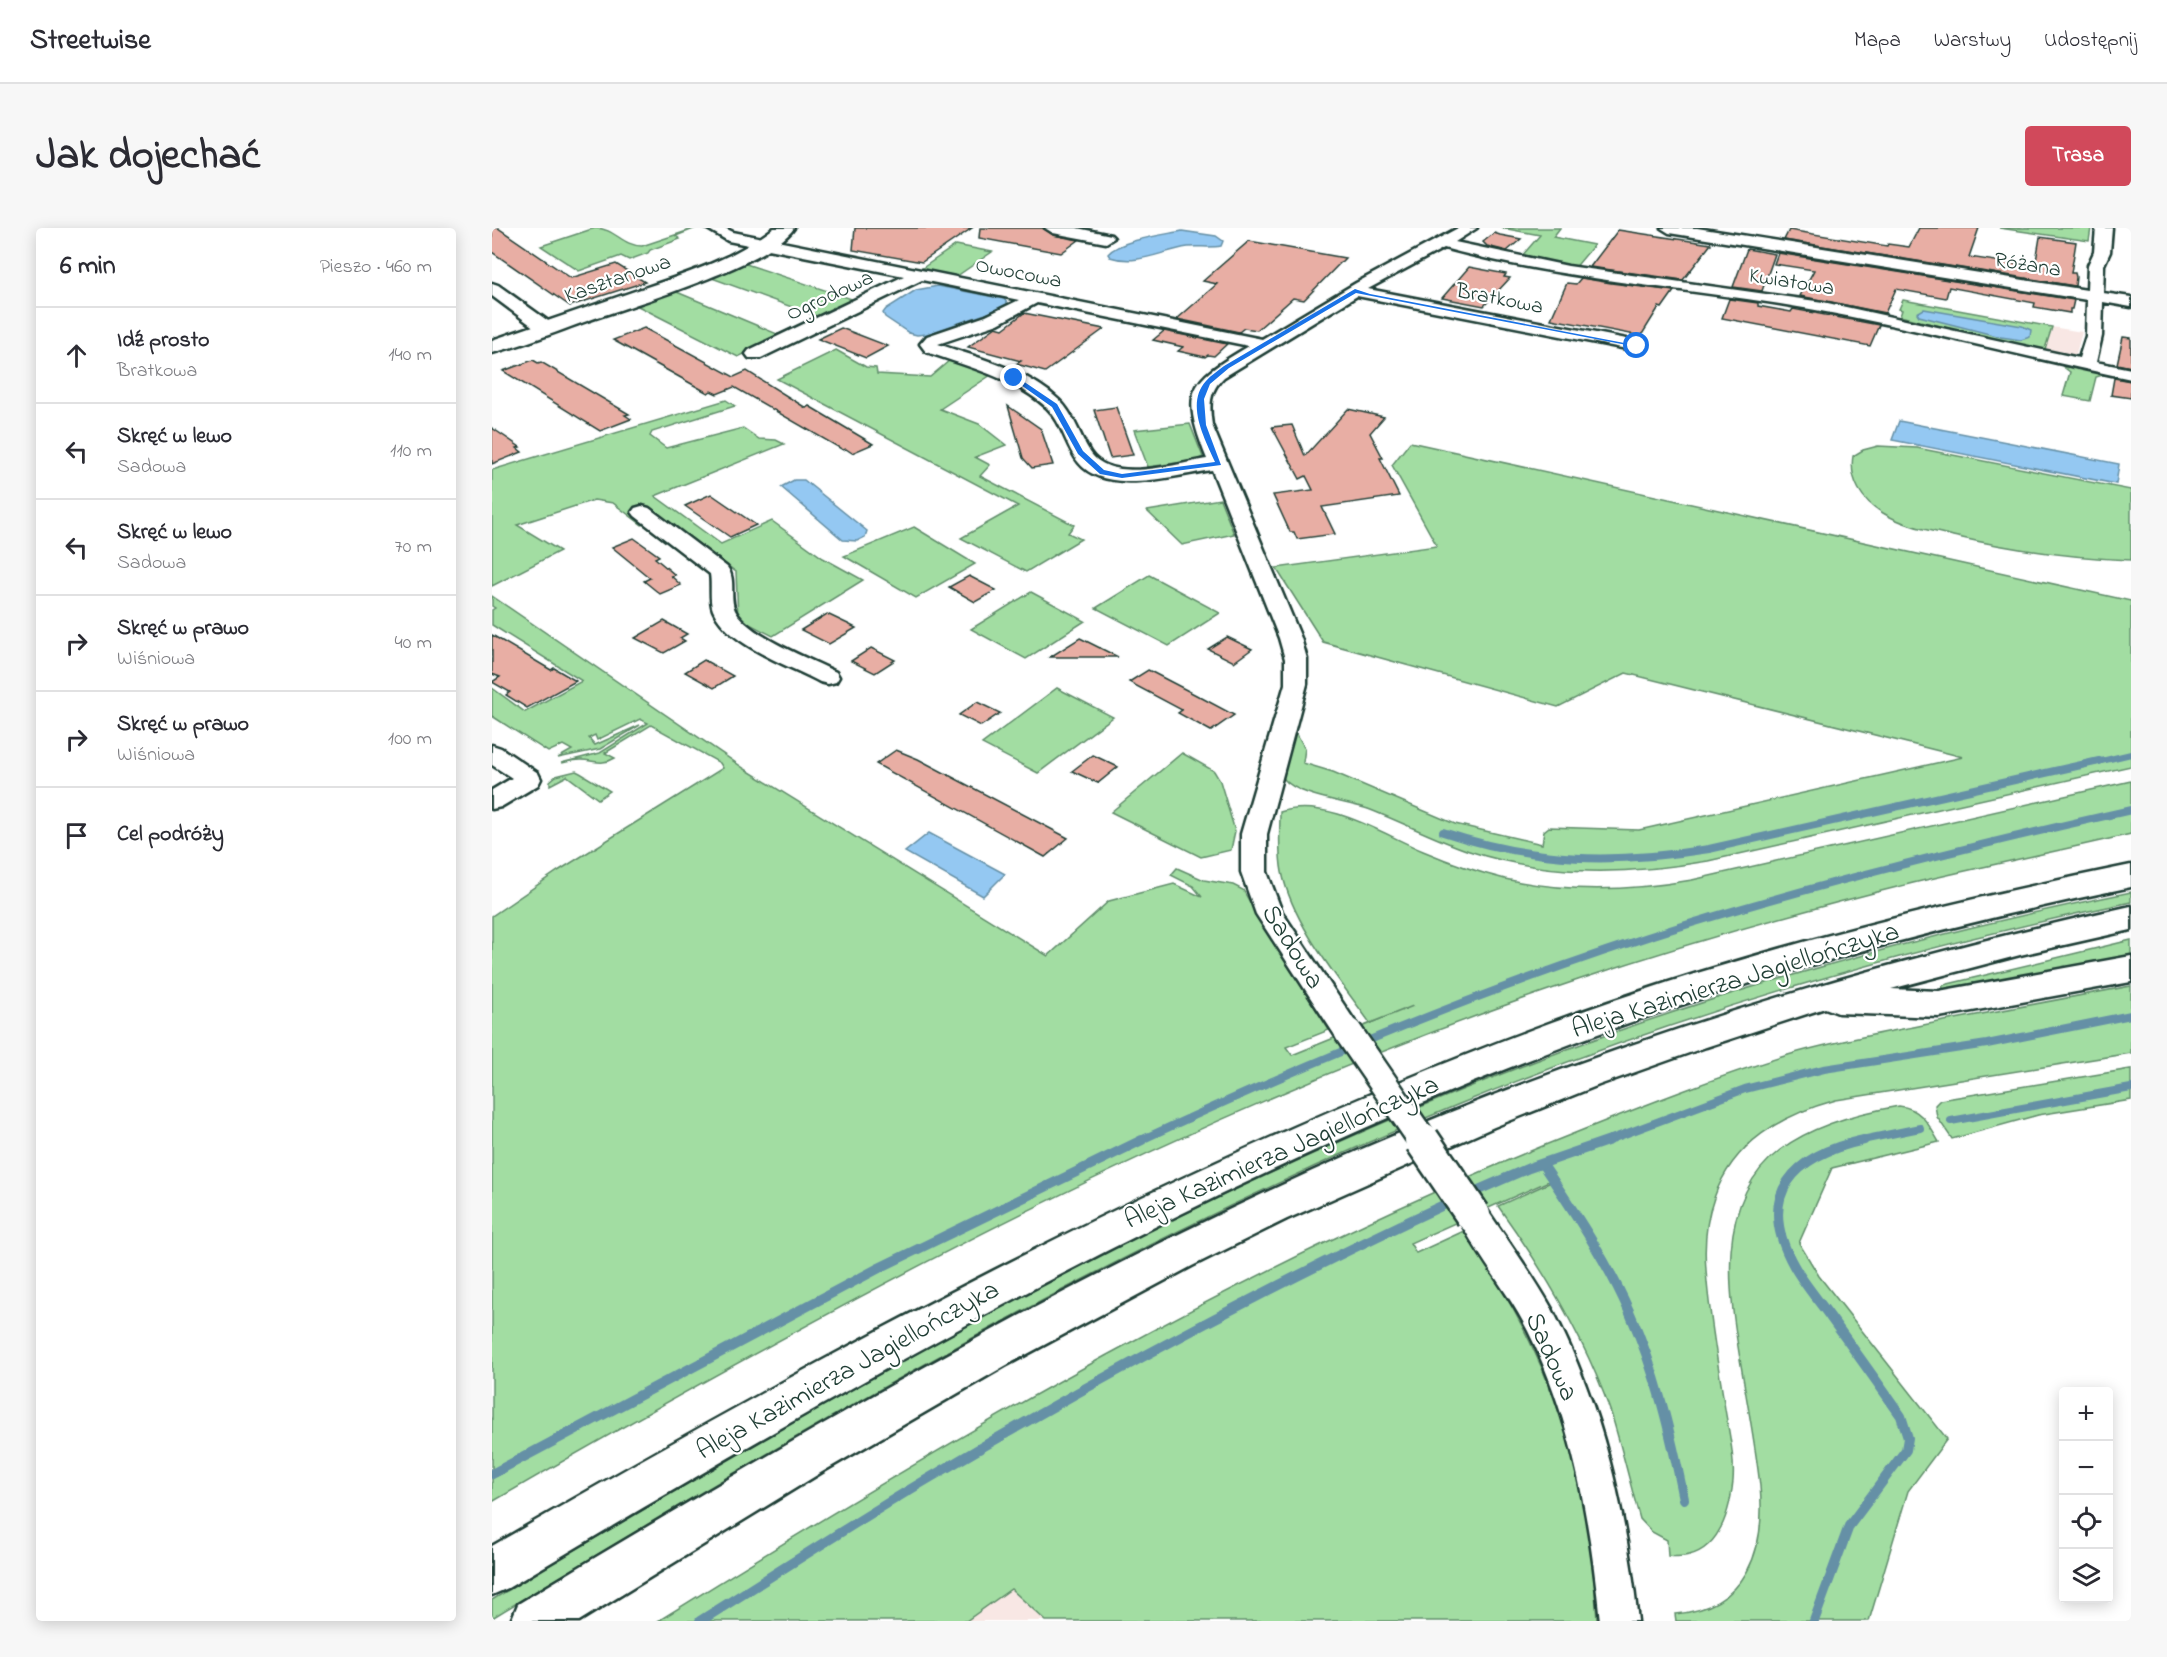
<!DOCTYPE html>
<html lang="pl">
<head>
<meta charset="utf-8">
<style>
  body { margin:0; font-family:"Indie Flower",sans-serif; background:#f7f7f7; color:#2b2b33 }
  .controls { position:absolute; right:18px; bottom:18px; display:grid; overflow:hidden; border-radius:6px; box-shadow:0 3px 15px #0003 }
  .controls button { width:54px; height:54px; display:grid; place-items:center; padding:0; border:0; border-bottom:2px solid #e1e1e2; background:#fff; color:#2b2b33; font:30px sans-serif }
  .stop { position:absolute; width:18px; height:18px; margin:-14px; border:4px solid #1a73e8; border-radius:50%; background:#fff }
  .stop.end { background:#1a73e8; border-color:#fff; box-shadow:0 2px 6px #0008 }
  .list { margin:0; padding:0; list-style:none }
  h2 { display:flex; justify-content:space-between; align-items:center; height:78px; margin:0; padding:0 24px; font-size:26px }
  h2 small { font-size:20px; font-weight:400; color:#7c7c81 }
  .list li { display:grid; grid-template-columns:39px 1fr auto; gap:18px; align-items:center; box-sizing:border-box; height:96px; padding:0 24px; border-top:2px solid #e1e1e2 }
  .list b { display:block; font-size:22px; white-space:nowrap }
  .list p { margin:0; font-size:20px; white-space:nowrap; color:#7c7c81 }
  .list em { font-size:20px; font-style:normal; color:#7c7c81 }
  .icon { flex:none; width:33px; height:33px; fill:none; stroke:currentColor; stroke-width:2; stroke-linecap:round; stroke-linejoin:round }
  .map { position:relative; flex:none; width:1639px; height:1393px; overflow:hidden; border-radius:6px }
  header { display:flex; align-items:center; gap:36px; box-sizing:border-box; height:84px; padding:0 30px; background:#fff; border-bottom:2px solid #e1e1e2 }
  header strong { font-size:28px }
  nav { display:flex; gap:33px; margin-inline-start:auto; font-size:21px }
  .intro { display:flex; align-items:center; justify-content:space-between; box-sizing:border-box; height:144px; padding:0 36px }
  h1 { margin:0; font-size:42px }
  .button { padding:15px 27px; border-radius:6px; background:#d1495b; color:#fff; font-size:21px; font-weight:700 }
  main { display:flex; gap:36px; padding:0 36px }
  aside { flex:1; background:#fff; border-radius:6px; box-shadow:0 3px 15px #0003 }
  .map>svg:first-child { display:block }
  .built { fill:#f8e7e4 }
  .green { fill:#a2dda2; stroke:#608d6b; stroke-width:1.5 }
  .water { fill:#94c8f2; stroke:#6590a6; stroke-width:1.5 }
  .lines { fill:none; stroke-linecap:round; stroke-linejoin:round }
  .stream-far2 { stroke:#6590a6; stroke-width:6 }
  .stream-far1 { stroke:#6590a6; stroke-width:8 }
  .stream { stroke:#6590a6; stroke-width:10 }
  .building { fill:#e8aea4; stroke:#1f3d34; stroke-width:1.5 }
  .minor-casing { stroke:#1f3d34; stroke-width:5 }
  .tertiary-casing { stroke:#1f3d34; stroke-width:5 }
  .motorway-casing { stroke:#1f3d34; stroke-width:5 }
  .minor { fill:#fff; fill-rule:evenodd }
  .tertiary { fill:#fff; fill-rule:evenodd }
  .motorway { fill:#fff; fill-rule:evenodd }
  .minor-bridge-far1-casing { stroke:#1f3d34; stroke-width:32; stroke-linecap:butt }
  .minor-bridge-casing { stroke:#1f3d34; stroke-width:39; stroke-linecap:butt }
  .minor-bridge-far1 { stroke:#fff; stroke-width:27 }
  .minor-bridge { stroke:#fff; stroke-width:34 }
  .route { fill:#1a73e8 }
  .labels { text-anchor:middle; stroke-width:4.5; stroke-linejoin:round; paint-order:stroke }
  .far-street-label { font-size:22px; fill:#1f3d34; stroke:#fff }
  .street-label { font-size:27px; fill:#1f3d34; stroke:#fff }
</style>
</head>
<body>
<header>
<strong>Streetwise</strong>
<nav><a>Mapa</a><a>Warstwy</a><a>Udostępnij</a></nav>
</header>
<div class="intro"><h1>Jak dojechać</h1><a class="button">Trasa</a></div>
<main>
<aside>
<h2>6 min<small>Pieszo · 460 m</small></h2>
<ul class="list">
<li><svg class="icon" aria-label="ahead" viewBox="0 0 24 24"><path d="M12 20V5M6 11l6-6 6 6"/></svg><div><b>Idź prosto</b><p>Bratkowa</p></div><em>140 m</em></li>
<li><svg class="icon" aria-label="left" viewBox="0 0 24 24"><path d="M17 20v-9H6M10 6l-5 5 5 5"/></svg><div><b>Skręć w lewo</b><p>Sadowa</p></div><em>110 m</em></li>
<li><svg class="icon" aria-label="left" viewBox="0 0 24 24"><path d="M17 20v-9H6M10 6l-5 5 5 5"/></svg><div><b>Skręć w lewo</b><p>Sadowa</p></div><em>70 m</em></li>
<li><svg class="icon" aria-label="right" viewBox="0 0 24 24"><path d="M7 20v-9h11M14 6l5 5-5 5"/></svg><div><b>Skręć w prawo</b><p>Wiśniowa</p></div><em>40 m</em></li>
<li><svg class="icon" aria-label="right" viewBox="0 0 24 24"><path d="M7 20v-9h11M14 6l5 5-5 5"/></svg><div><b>Skręć w prawo</b><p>Wiśniowa</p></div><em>100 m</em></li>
<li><svg class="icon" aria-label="arrive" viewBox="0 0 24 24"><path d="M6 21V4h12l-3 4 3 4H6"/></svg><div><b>Cel podróży</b></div></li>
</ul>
</aside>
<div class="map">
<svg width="1639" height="1393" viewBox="0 0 1639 1393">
  <rect width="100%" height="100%" fill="#fff"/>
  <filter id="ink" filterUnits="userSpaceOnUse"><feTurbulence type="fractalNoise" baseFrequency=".0167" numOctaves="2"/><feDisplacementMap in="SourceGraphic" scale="12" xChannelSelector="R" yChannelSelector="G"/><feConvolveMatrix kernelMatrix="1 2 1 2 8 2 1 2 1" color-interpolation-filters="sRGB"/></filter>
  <g filter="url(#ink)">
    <g class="built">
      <polygon points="1560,99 1590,104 1584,126 1572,129 1552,124"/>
      <polygon points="519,1361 554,1393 474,1393"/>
    </g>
    <g class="green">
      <path d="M103,0C123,0 130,18 150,18L204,0L184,8L188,11L158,22L156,25L137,32L129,28L87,43L49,18Z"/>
      <polygon points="1010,0 1068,0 1061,9 1102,17 1082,41 1029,29 1048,7"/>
      <polygon points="1507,0 1599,0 1597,13"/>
      <polygon points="464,17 500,24 465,48 429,41"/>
      <polygon points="251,35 366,73 330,90 217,49"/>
      <polygon points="180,62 290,108 246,129 142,76"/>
      <polygon points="1411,72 1560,99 1552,124 1408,88 1410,82 1407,81"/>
      <polygon points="344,122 374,139 384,140 385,146 438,149 458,132 499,147 448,181 487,196 514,217 483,229 498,237 488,248 582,297 576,305 589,311 534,344 469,310 526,278 285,151"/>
      <polygon points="1570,138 1614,146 1604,149 1598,173 1571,168 1578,144"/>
      <polygon points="234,172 243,178 160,204 158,208 174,220 251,200 267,211 284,212 292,216 163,268 229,316 280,293 331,330 371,352 281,408 246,390 244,344 170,289 150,297 121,275 102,272 25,297 68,323 0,358 0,242"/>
      <polygon points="698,196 711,229 705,232 656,239 642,202"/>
      <path d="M918,214L1639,373V538L1216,633C1135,647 1056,649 977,623C942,611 910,594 876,581C853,573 806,569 791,550L803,503L813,520L811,535L841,544L963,596L1050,616L1052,603L1057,599L1147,602L1471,529L1134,445L1066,479L831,414L784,340L945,318L900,237Z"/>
      <path d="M1386,218L1425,220L1639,262V332C1580,330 1518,321 1461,308C1437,302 1412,298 1391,285C1370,273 1357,252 1361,228L1371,222Z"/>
      <polygon points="728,271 742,306 690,317 655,283"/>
      <polygon points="422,299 483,336 424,370 352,328"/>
      <polygon points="657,347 728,385 677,418 604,380"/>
      <polygon points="539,364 593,393 534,431 479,401"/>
      <path d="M0,368L253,541L556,728L617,673L682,656L710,669L701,658L679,647L685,640L712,652L741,657L751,662L777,708L837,802L794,819L800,827L921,778L878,795C847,751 801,697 790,644C786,624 788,604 788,584C834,569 889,605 931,623C957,634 985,644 1013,651C1076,665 1137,663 1200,652L1639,553V606C1566,623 1493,638 1421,655C1308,683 1196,715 1086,752C703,880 348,1073 0,1274V688L66,643L231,540L228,535L159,497L113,525L123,530C110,538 102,532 89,532C82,532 75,534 69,535L108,525L156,495L148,491L105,512L103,507L97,510L103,517L148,497L108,521L66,530L80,522L71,517L56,524L0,488V460L33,484L90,453L0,397V382L3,380L0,378Z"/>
      <polygon points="565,460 621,489 546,545 490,516"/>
      <polygon points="690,525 722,543 728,553 743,603 739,622 709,629 619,584"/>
      <polygon points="84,543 88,545 118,563 106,571 75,548 58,557 58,553 64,548"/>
      <path d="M1639,664V674C1408,722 1183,788 965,877C626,1015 312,1201 0,1390V1372C335,1170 674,974 1041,834C1235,760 1436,705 1639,664Z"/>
      <polygon points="1639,712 1639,730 1453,763 1450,759 1452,757"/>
      <path d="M1639,758V825L1344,872C1290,887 1241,914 1222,970C1214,992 1212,1018 1214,1042C1217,1088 1226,1135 1233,1181C1237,1205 1243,1230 1241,1253C1237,1292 1222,1334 1176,1328L1175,1312L1160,1304L1148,1291C1138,1256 1130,1220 1119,1185C1093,1110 1052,1042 1006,978L1057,955V953L918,1015L924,1025L972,1003L988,1022L986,1024C1043,1107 1080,1202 1097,1302C1101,1332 1103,1363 1105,1393H554L519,1361L474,1393H166C460,1209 759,1033 1083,905C1153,877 1224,849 1296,827C1346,812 1397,804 1447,794C1511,782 1575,770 1639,758Z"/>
      <polygon points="1639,841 1639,872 1546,887 1460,911 1445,889 1443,877 1448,872"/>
      <path d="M1407,878C1429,880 1437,897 1447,914L1340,940L1307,1015L1327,1048L1455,1211L1416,1263L1377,1393H1184L1183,1386C1256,1380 1274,1321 1268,1258C1264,1221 1257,1185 1251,1149C1239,1076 1218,975 1288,922C1321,897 1366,885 1407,878Z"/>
    </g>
    <g class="water">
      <path d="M690,3L724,8L731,13L729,18C718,20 707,18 696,19C669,23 645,38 618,29L616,26C628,12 671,7 690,3Z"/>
      <polygon points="446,58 512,71 516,76 511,80 435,106 425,107 417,105 393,89 391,85 394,81 424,62"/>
      <polygon points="1432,81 1530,98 1539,102 1538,109 1529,112 1509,109 1427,88 1425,85"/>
      <polygon points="1407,193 1627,236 1624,256 1400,212"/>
      <polygon points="302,252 312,252 375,303 373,309 365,313 351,312 289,259"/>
      <polygon points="437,605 513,646 491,668 413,624"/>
    </g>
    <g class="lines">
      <polyline class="stream-far2" points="1601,535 1639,526"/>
      <g class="stream-far1">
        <path d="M951,604C1044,635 1122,636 1217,621L1607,533"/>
        <polyline points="1459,893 1639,860"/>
        <path d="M647,913C826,830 1011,753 1200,695C1345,651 1492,615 1639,582"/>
        <polyline points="1114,913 1253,861 1332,841 1495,816 1639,787"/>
        <polyline points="1365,913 1428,900"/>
      </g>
      <g class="stream">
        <path d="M1051,937C1082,984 1114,1031 1137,1083C1164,1143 1179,1207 1192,1271"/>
        <polyline points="977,966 1037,940 1118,912"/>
        <polyline points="0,1246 387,1040 650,912"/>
        <path d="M208,1393C285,1345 361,1295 439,1249C608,1149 781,1056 960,973"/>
        <path d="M1322,1393L1357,1298L1414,1222L1416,1210L1409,1188C1386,1155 1363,1123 1339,1090C1327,1073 1312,1056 1302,1038C1262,966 1302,927 1372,912"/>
      </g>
    </g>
    <g class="building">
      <polygon points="0,0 6,0 79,50 124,36 153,54 78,78 0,24"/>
      <polygon points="363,0 480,0 430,34 361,22"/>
      <polygon points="488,0 551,0 561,7 587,12 569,25 487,10"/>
      <polygon points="1427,0 1487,0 1477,29 1543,39 1548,9 1584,14 1579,45 1583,45 1584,49 1583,58 1292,12 1297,2 1395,18 1396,16 1417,19"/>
      <polygon points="1126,2 1172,9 1219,16 1191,52 1098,39"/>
      <polygon points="1002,5 1008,7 1029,11 1015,23 995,18 991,14"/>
      <polygon points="757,13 853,30 812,72 801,70 765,102 752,100 747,104 685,91 725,56 711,53"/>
      <polygon points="1255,21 1283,26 1270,63 1241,59"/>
      <polygon points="1286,25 1582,72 1580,81 1578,81 1578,85 1542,79 1543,75 1457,59 1454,70 1404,61 1393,85 1308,68 1322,42 1282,36"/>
      <polygon points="977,39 1014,46 1012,49 1018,50 992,78 950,70"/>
      <polygon points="1089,50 1119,55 1182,63 1170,80 1167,79 1149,108 1059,91 1075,55 1084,56"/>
      <polygon points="1237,71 1266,75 1266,78 1299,84 1301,81 1387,97 1378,118 1230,90"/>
      <polygon points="532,85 612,101 553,144 524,136 529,133 476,119 504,99 511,101"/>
      <polygon points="152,100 242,149 255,143 314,180 317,178 381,216 360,225 354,221 351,222 242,159 225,166 219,163 216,165 121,112"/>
      <polygon points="349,100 396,118 374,130 326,111"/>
      <polygon points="672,103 735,116 722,128 716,127 713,129 686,123 691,119 661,112"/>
      <polygon points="1631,109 1639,110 1639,139 1625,136"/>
      <polygon points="41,132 46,135 49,134 137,186 133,187 139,191 108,203 11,143"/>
      <polygon points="1622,150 1639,153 1639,170 1619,167"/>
      <polygon points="516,178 549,201 561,237 540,240 531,230"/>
      <polygon points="624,179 641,227 618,230 602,182"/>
      <polygon points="856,181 892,189 878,205 891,230 888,230 907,268 830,279 843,306 805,311 802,304 798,304 781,267 821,262 814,248 808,251 780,199 800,197 813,228"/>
      <polygon points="0,200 28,219 25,220 30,224 0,236"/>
      <polygon points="219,266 264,297 238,309 193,278"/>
      <polygon points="142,310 167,328 163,330 183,347 179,348 189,357 168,366 152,353 158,350 120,319"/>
      <polygon points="477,348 504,362 483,374 457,359"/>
      <polygon points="335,386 356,396 364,400 337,416 309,402"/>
      <polygon points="172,393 195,406 188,410 193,413 172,425 143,410"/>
      <polygon points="0,407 59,442 62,440 84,453 35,480 14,467 18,464 0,454 8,449 0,446"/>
      <polygon points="735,409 760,421 742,434 716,421"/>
      <polygon points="588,410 626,429 558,429"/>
      <polygon points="379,420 403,432 383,445 359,433"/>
      <polygon points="212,432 241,448 222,460 193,444"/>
      <polygon points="656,442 708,469 742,487 719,503 686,485 690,482 637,454"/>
      <polygon points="485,474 508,485 489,498 467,487"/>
      <polygon points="404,522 426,531 576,610 553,629 384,536"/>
      <polygon points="601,527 626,539 606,555 580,543"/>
    </g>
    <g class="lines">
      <g class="minor-casing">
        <g id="minor">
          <path d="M214,0H233L241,4L770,111L864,55L966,0H985L963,14L1076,38L1331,74L1587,130L1594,108L1595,72L1177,5L1169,0H1205L1595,62L1596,37L1602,24L1604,0H1620L1618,24L1612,37L1611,65L1639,69V79L1611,74L1610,108L1604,134L1639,141V151C1522,127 1406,95 1288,76C1175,58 1062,50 952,20L876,61L1145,113L1151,114L1154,118L1151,122L1145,123L865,68L732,149C717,163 717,177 720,197L809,410L815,431V456L775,606V644L790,684L870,804L866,812L856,815L846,812L764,686L749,644V606L793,456V431L787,410L720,242C684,247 614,268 587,235C574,219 570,194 555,180C523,150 474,138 434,124L428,116L435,108L494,88L527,72L430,52L269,130H257L254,126L257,122L412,48L236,13ZM545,75L757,118C696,154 688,163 715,231C683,236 619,256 598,224C587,207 582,186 567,172C535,142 487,130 446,116L506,96Z"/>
          <polygon points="553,0 585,0 619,7 622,10 614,15 561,5"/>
          <polygon points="0,55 6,57 59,95 61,99 59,103 47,103 0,68"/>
          <path d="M150,278L157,280L235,339C245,352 236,370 244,384C258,408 318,431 344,444L347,449L344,454L336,456L328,454C296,437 236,417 221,382C217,372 220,357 218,346L143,288L140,284L143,280Z"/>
          <polygon points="0,517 9,520 46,545 49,551 46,557 9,579 0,581 0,562 20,550 0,537"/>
          <path d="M981,973L992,977C1015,1012 1040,1045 1060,1081C1111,1179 1134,1284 1146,1393H1108C1098,1293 1081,1194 1036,1103C1016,1063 985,1028 965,987L970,977Z"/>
        </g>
      </g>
      <g class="tertiary-casing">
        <path id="tertiary" d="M282,0H302C277,37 141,77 95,93C64,104 32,117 0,125V112C47,96 93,80 140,64C188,48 241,32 282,0Z"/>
      </g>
      <g class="motorway-casing">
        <g id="motorway">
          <path d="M1639,637V659C1452,698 1268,746 1089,812C711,953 361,1154 16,1360L0,1367V1318C342,1120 689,932 1060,794C1248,725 1443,677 1639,637Z"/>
          <path d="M1639,678V702L1528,727L1399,761L1447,763L1639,728V754L1447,789L1346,785L1333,780L1214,819L1107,857L1002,899L795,991L700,1038L513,1138L330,1244L87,1393H19L26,1376C300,1211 576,1049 870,921C1118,814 1375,736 1639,678Z"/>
        </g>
      </g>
      <use href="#minor" class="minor"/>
      <use href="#tertiary" class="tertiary"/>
      <use href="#motorway" class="motorway"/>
      <g class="minor-bridge-far1-casing">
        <polyline id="minor-bridge-far1" points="856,804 931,913"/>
      </g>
      <g class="minor-bridge-casing">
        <polyline id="minor-bridge" points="930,912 981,987"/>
      </g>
      <use href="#minor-bridge-far1" class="minor-bridge-far1"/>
      <use href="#minor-bridge" class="minor-bridge"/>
    </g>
  </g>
  <path class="route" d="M863,61L878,66L1148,118L1145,119L864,65L737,140L718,156L712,171L714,197L729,237L630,250L608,246L586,226L560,179L519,150L525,149L565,176L591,223L612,242L630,246L723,234C713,211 693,176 714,153C719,147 726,143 732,138Z"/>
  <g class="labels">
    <g class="far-street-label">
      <text transform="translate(1536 35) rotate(9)" y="8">Różana</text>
      <text transform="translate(527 43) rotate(11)" y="8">Owocowa</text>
      <text transform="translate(125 49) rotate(-19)" y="8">Kasztanowa</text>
      <text transform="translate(1300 52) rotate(9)" y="8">Kwiatowa</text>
      <text transform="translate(337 66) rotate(-25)" y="8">Ogrodowa</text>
      <text transform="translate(1008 69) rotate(11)" y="8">Bratkowa</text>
    </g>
    <g class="street-label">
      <text transform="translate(802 718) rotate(58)" y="9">Sadowa</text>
      <text transform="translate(1243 751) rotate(-17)" y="9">Aleja Kazimierza Jagiellończyka</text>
      <text transform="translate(789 923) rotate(-24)" y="9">Aleja Kazimierza Jagiellończyka</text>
      <text transform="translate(1061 1128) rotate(66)" y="9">Sadowa</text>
      <text transform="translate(355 1141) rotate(-29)" y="9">Aleja Kazimierza Jagiellończyka</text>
    </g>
  </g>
</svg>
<div class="controls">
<button>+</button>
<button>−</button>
<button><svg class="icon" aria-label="locate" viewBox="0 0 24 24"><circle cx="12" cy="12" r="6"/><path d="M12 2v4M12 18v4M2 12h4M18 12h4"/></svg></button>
<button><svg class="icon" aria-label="layers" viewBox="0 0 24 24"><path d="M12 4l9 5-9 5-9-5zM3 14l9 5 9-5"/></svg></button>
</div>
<div class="stop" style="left:1145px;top:118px"></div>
<div class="stop end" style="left:522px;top:150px"></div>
</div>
</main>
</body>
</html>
